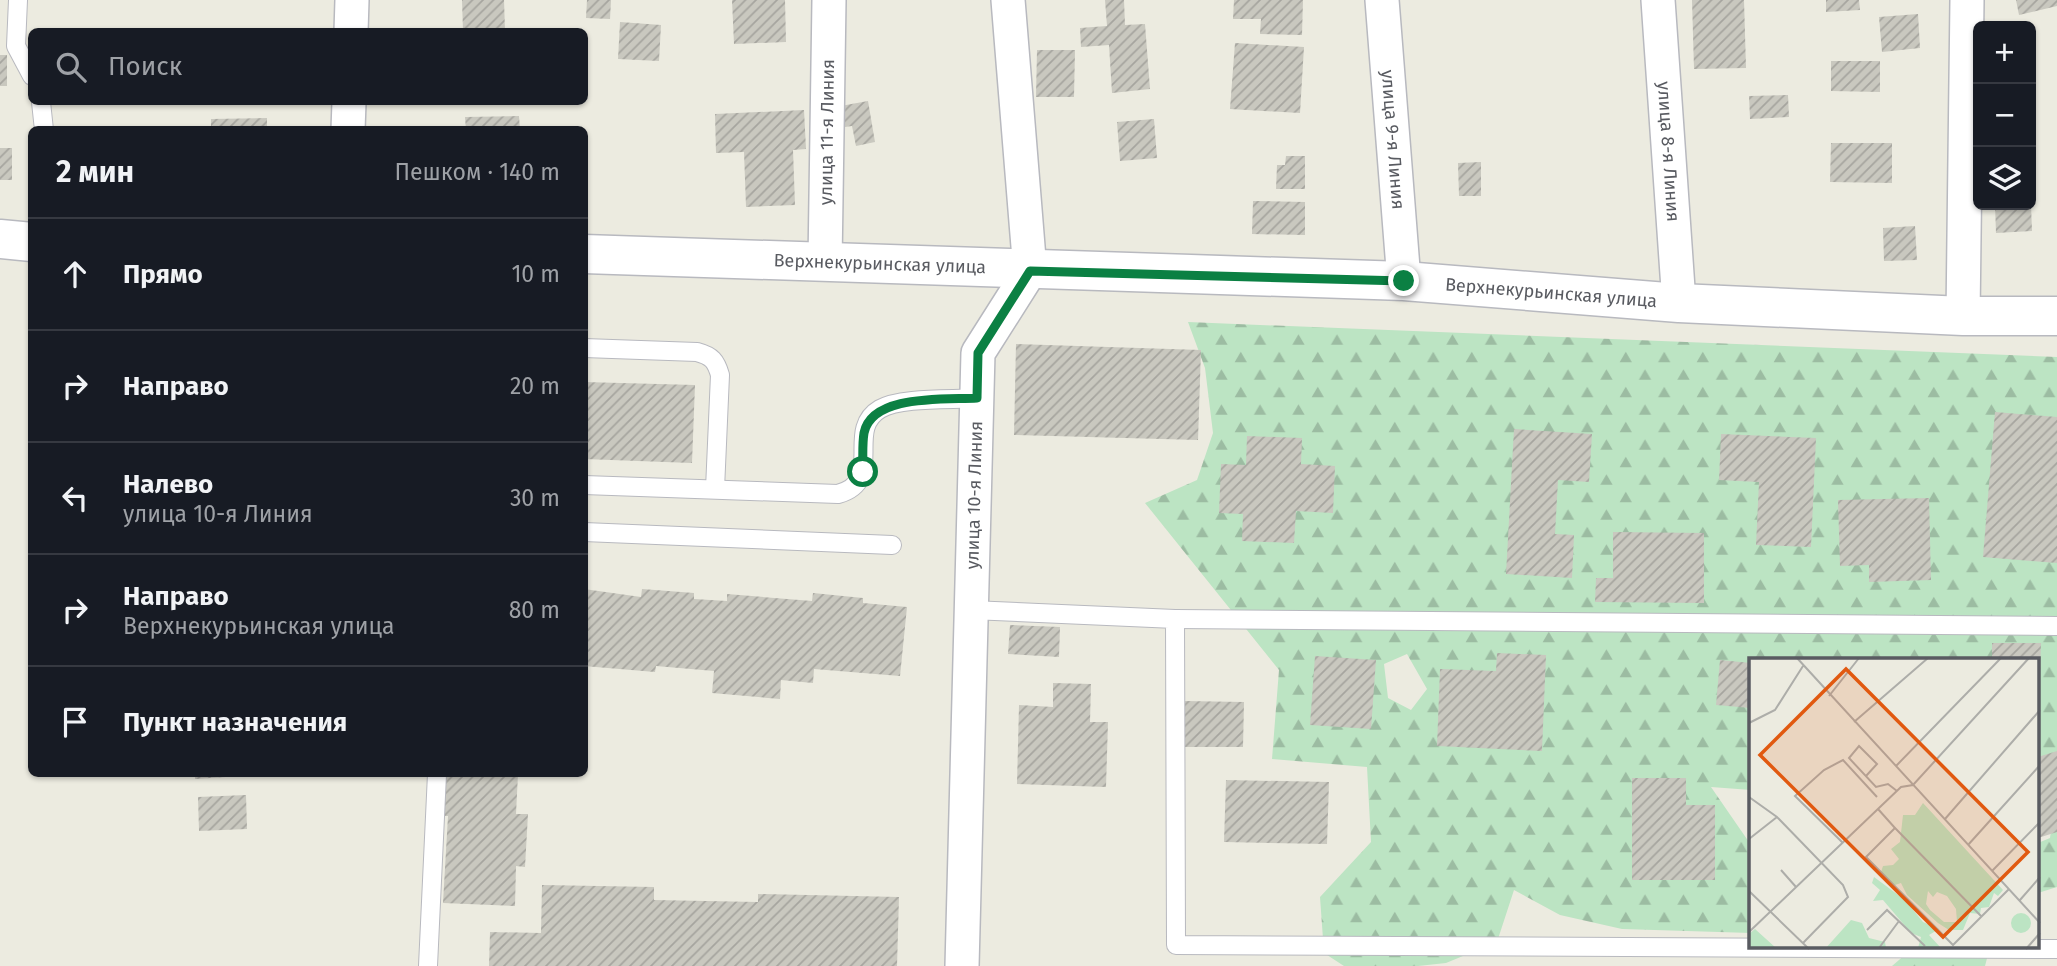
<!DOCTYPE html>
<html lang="ru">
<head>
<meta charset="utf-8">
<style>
  body { margin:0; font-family:"Fira Sans",sans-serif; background:#242831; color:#f1f3f6 }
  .controls { position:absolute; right:21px; top:21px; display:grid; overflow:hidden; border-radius:10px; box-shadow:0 2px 5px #0004 }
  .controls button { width:63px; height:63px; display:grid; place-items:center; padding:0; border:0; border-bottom:2px solid #363941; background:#171b24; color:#f1f3f6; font:35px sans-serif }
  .stop { position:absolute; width:21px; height:21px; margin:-16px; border:5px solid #0b8043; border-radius:50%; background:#fff }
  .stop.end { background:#0b8043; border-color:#fff; box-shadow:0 2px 7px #0008 }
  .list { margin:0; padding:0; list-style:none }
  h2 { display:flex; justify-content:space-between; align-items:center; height:91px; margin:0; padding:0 28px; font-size:30px }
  h2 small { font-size:23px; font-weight:400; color:#9ea1a6 }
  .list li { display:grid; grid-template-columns:46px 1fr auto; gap:21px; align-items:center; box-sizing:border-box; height:112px; padding:0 28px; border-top:2px solid #363941 }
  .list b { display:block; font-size:26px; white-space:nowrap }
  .list p { margin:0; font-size:23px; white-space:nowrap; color:#9ea1a6 }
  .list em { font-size:23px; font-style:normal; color:#9ea1a6 }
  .icon { flex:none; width:38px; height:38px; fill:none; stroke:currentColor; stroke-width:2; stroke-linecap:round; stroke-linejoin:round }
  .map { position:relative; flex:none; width:2057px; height:966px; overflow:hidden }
  .search { position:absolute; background:#171b24; box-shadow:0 2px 5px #0004; left:28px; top:28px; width:560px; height:77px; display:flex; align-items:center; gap:18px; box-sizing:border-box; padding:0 24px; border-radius:10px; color:#9ea1a6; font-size:26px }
  .panel { position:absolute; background:#171b24; box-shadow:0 2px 5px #0004; left:28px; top:126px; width:560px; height:651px; border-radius:10px }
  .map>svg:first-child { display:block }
  .forest { fill:url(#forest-firs); fill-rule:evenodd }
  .building { fill:url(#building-hatch) }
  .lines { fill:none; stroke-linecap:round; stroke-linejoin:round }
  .service-casing { stroke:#b8b9bf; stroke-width:20 }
  .minor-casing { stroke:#b8b9bf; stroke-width:36 }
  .tertiary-casing { stroke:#b8b9bf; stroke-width:41 }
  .service { stroke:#fff; stroke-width:18 }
  .minor { stroke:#fff; stroke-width:33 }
  .tertiary { stroke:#fff; stroke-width:38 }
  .route { stroke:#0b8043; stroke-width:9 }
  .labels { text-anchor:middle; stroke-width:7; stroke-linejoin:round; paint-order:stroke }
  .street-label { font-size:18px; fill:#595b61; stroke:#fff }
  .inset-road { fill:none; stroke:#adada9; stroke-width:2 }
  .view { fill:#e15910; fill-opacity:0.15; stroke:#e15910; stroke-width:3.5 }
  .inset-edge { fill:none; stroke:#595b61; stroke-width:3.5 }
</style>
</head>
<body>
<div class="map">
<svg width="2057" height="966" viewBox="0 0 2057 966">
  <defs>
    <pattern id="forest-firs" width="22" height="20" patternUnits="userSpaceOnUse" patternTransform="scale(1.75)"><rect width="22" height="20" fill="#bce4c3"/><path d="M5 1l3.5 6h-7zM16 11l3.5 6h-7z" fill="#9cbca2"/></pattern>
    <pattern id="building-hatch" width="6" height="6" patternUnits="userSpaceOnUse" patternTransform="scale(1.75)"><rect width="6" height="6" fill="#c9c8bf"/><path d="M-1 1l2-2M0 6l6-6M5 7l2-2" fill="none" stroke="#a6a59f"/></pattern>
  </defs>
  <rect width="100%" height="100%" fill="#ecebe0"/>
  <g class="forest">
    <path d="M1188,322L2057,357V887L2038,893V843L2050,838L2056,796L2038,765V660H1751V790L1711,787L1751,845V933L1622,929L1560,915L1514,890L1497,942L1446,963L1418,966H1344L1324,953L1320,897L1371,842L1367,767L1272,759L1279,670L1145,503L1197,480L1213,433L1205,368ZM1407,654L1427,689L1411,710L1388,698L1384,664Z"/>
    <polygon points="1914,947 1990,947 1985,966 1892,966"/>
  </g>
  <g class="building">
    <polygon points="462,0 504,0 505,32 463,32"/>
    <polygon points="587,0 611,0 610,19 586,18"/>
    <polygon points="732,0 785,0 786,42 734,44"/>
    <polygon points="1105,0 1124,0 1125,25 1145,24 1150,89 1112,93 1109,45 1081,47 1080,28 1107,26"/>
    <polygon points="1234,0 1303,0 1302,35 1260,34 1261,19 1233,19"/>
    <polygon points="1692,0 1744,0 1746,68 1694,69"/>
    <polygon points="1826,0 1859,0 1860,10 1826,12"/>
    <polygon points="2016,0 2057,0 2057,6 2019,15"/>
    <polygon points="1918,14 1920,48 1882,52 1879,17"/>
    <polygon points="620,22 661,25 659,61 618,59"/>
    <polygon points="1235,43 1304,47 1300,113 1230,109"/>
    <polygon points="1037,50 1075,50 1074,97 1036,97"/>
    <rect x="0" y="55" width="7" height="31"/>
    <polygon points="1831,61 1880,61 1880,92 1831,91"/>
    <polygon points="1788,95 1789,117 1750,119 1749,96"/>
    <polygon points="868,101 875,142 856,146 852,126 838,128 835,107"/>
    <polygon points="804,110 806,149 793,150 795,205 746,207 744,152 716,153 715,114"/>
    <polygon points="519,116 520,130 466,130 465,117"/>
    <polygon points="267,118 267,130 211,130 211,119"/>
    <polygon points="1154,119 1157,158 1120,161 1117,122"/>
    <polygon points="1831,143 1892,143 1892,183 1830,182"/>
    <rect x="0" y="148" width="12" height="32"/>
    <polygon points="1286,156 1305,156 1305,189 1276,189 1277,165 1285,165"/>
    <polygon points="1481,162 1481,196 1459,196 1458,163"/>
    <polygon points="1253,201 1305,202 1305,235 1252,234"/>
    <polygon points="1995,205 2031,205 2032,231 1996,233"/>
    <polygon points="1915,226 1917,260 1884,261 1883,228"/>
    <polygon points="1016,344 1201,350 1198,440 1014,435"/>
    <polygon points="584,382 695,385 692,463 584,459"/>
    <polygon points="1995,412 2057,417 2057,563 1983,557"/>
    <polygon points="1514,429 1592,434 1589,482 1558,480 1555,534 1574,535 1572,578 1506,574"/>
    <polygon points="1721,434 1816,438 1811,547 1756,545 1759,482 1719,480"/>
    <polygon points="1247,436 1302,438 1301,464 1335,466 1333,513 1296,511 1294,543 1242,541 1243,514 1219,513 1221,464 1246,465"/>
    <polygon points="1929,498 1931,580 1869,582 1869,565 1840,566 1838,500"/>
    <polygon points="1613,532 1704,533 1704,603 1595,602 1596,578 1613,578"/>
    <polygon points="584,589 641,597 642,589 694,593 694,599 727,601 727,594 812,601 813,593 863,598 863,603 907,607 900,676 814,669 813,683 781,680 780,699 712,693 714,671 656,666 655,672 584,666"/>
    <polygon points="1010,625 1060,627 1059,657 1008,654"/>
    <polygon points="1992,643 2041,643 2040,678 2038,660 1992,660"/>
    <polygon points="1497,653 1546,655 1542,751 1437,746 1440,669 1496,671"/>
    <polygon points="1315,656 1376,660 1371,729 1310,725"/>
    <polygon points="1720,660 1751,663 1751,708 1716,705"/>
    <polygon points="1053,683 1091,684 1090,722 1108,722 1106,787 1017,784 1019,705 1053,707"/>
    <polygon points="1184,701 1244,702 1243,747 1183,747"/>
    <polygon points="2057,751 2057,832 2038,838 2038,757"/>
    <polygon points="195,774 241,774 241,776 195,779"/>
    <polygon points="443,774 518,774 516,814 528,814 525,867 516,866 515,906 443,903 448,816 441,816"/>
    <polygon points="1632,778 1686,778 1686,805 1715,805 1715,880 1632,880"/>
    <polygon points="1226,780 1329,782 1327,844 1224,842"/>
    <polygon points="246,795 247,829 199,831 198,797"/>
    <polygon points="542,885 654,887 654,900 758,902 758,894 899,897 897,966 489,966 490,932 541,933"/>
  </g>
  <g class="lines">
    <g class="service-casing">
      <g id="service">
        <polyline points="18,0 16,46 32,76"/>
        <polyline points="41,102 44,130"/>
        <path d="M584,348L697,352C712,356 716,361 720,375L715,489"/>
        <path d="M584,485L838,494C886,481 844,430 880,409C900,397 953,400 977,398"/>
        <polyline points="584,532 892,545"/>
        <polyline points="971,610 1175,619 1176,945 2057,949"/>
        <polyline points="1175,619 2057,626"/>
        <polyline points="428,966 437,774"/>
      </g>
    </g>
    <g class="minor-casing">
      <g id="minor">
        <path id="s1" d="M1382,0L1404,281"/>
        <path id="s2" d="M1658,0L1679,303"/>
        <polyline points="351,32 352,0"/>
        <polyline points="348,130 349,102"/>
        <path id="s3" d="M825,263L829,0"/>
        <polyline points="1963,316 1967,0"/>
        <path id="s4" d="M962,966L978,353L1030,271L1008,0"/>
      </g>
    </g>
    <g class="tertiary-casing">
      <g id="tertiary">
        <polyline points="0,239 32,242"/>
        <path id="s5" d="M584,254L1404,281L1679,303L1963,316H2057"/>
      </g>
    </g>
    <use href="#service" class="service"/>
    <use href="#minor" class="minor"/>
    <use href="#tertiary" class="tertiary"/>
  </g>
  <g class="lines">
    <path class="route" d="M863,472C863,459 862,445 864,433C872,394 945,400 977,398L978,353L1030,271L1404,281"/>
  </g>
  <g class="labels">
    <g class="street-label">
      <text dy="6" stroke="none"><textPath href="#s3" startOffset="131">улица 11-я Линия</textPath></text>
      <text dy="6" stroke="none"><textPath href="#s1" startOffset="140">улица 9-я Линия</textPath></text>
      <text dy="6" stroke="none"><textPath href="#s2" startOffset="152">улица 8-я Линия</textPath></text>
      <text dy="6" stroke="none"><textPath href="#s5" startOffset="296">Верхнекурьинская улица</textPath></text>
      <text dy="6" stroke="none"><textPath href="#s5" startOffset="968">Верхнекурьинская улица</textPath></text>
      <text dy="6" stroke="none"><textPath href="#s4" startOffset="471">улица 10-я Линия</textPath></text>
    </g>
  </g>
  <g transform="translate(1749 658)">
    <rect width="290" height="290" fill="#ecebe0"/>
    <path d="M174,145L254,232L249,238L245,235L240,249L232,250L231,256L221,255L214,272H200L189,265L158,237L152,225L146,227L131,217L134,208L144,207L150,201L142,191L151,184L154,157H166ZM179,233L184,239L188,234L198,238L207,251L208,264H195L181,252L177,246ZM125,219L156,242L174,264L190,271L180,277L192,290H169L172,279L162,275L134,242L124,243L131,232L123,225ZM262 265a10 10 0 1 1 20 0a10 10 0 1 1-20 0ZM102,262L113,265L120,280L136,284L137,290L76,291ZM6,271L27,290H0V276Z" fill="#bce4c3" fill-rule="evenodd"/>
    <path class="inset-road" d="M48,0L291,265M80,38L110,0M105,64L179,0M0,65L26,52L54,8M147,108L252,0M117,118L128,106L110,88L100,100L127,129L139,126L148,133M0,139L28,159L94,227L99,239L54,285M129,151L146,170L117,199L204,287L260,231M196,161L291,52M146,170L232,258M0,181L28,159M94,185L46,138L75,112L94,102L128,139M219,187L291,107M32,212L47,229M243,213L291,164M0,233L60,291M271,242L291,219M118,272L138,252L176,288M0,274L152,129L164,127L280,0M130,290L150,263M277,291L291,275"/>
    <path class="view" d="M97,11L279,194L194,279L11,97Z"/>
    <rect width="290" height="290" class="inset-edge"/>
  </g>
</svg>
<div class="controls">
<button>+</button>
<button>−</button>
<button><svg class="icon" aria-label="layers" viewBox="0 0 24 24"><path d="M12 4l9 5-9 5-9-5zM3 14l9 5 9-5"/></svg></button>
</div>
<div class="stop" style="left:863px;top:472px"></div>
<div class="stop end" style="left:1404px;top:281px"></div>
<div class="search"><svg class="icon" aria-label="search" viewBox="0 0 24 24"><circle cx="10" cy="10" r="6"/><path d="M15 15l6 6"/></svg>Поиск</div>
<section class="panel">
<h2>2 мин<small>Пешком · 140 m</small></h2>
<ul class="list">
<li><svg class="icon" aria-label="ahead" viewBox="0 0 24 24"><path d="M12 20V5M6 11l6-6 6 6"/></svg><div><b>Прямо</b></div><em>10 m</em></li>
<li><svg class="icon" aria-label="right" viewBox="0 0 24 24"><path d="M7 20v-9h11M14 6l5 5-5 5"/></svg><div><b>Направо</b></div><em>20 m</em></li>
<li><svg class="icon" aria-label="left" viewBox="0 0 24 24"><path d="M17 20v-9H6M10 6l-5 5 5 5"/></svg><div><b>Налево</b><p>улица 10-я Линия</p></div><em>30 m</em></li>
<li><svg class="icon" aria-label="right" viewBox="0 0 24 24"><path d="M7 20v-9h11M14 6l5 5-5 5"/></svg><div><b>Направо</b><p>Верхнекурьинская улица</p></div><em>80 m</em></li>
<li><svg class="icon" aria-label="arrive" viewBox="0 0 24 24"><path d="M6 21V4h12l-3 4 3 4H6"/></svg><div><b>Пункт назначения</b></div></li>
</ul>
</section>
</div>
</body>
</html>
